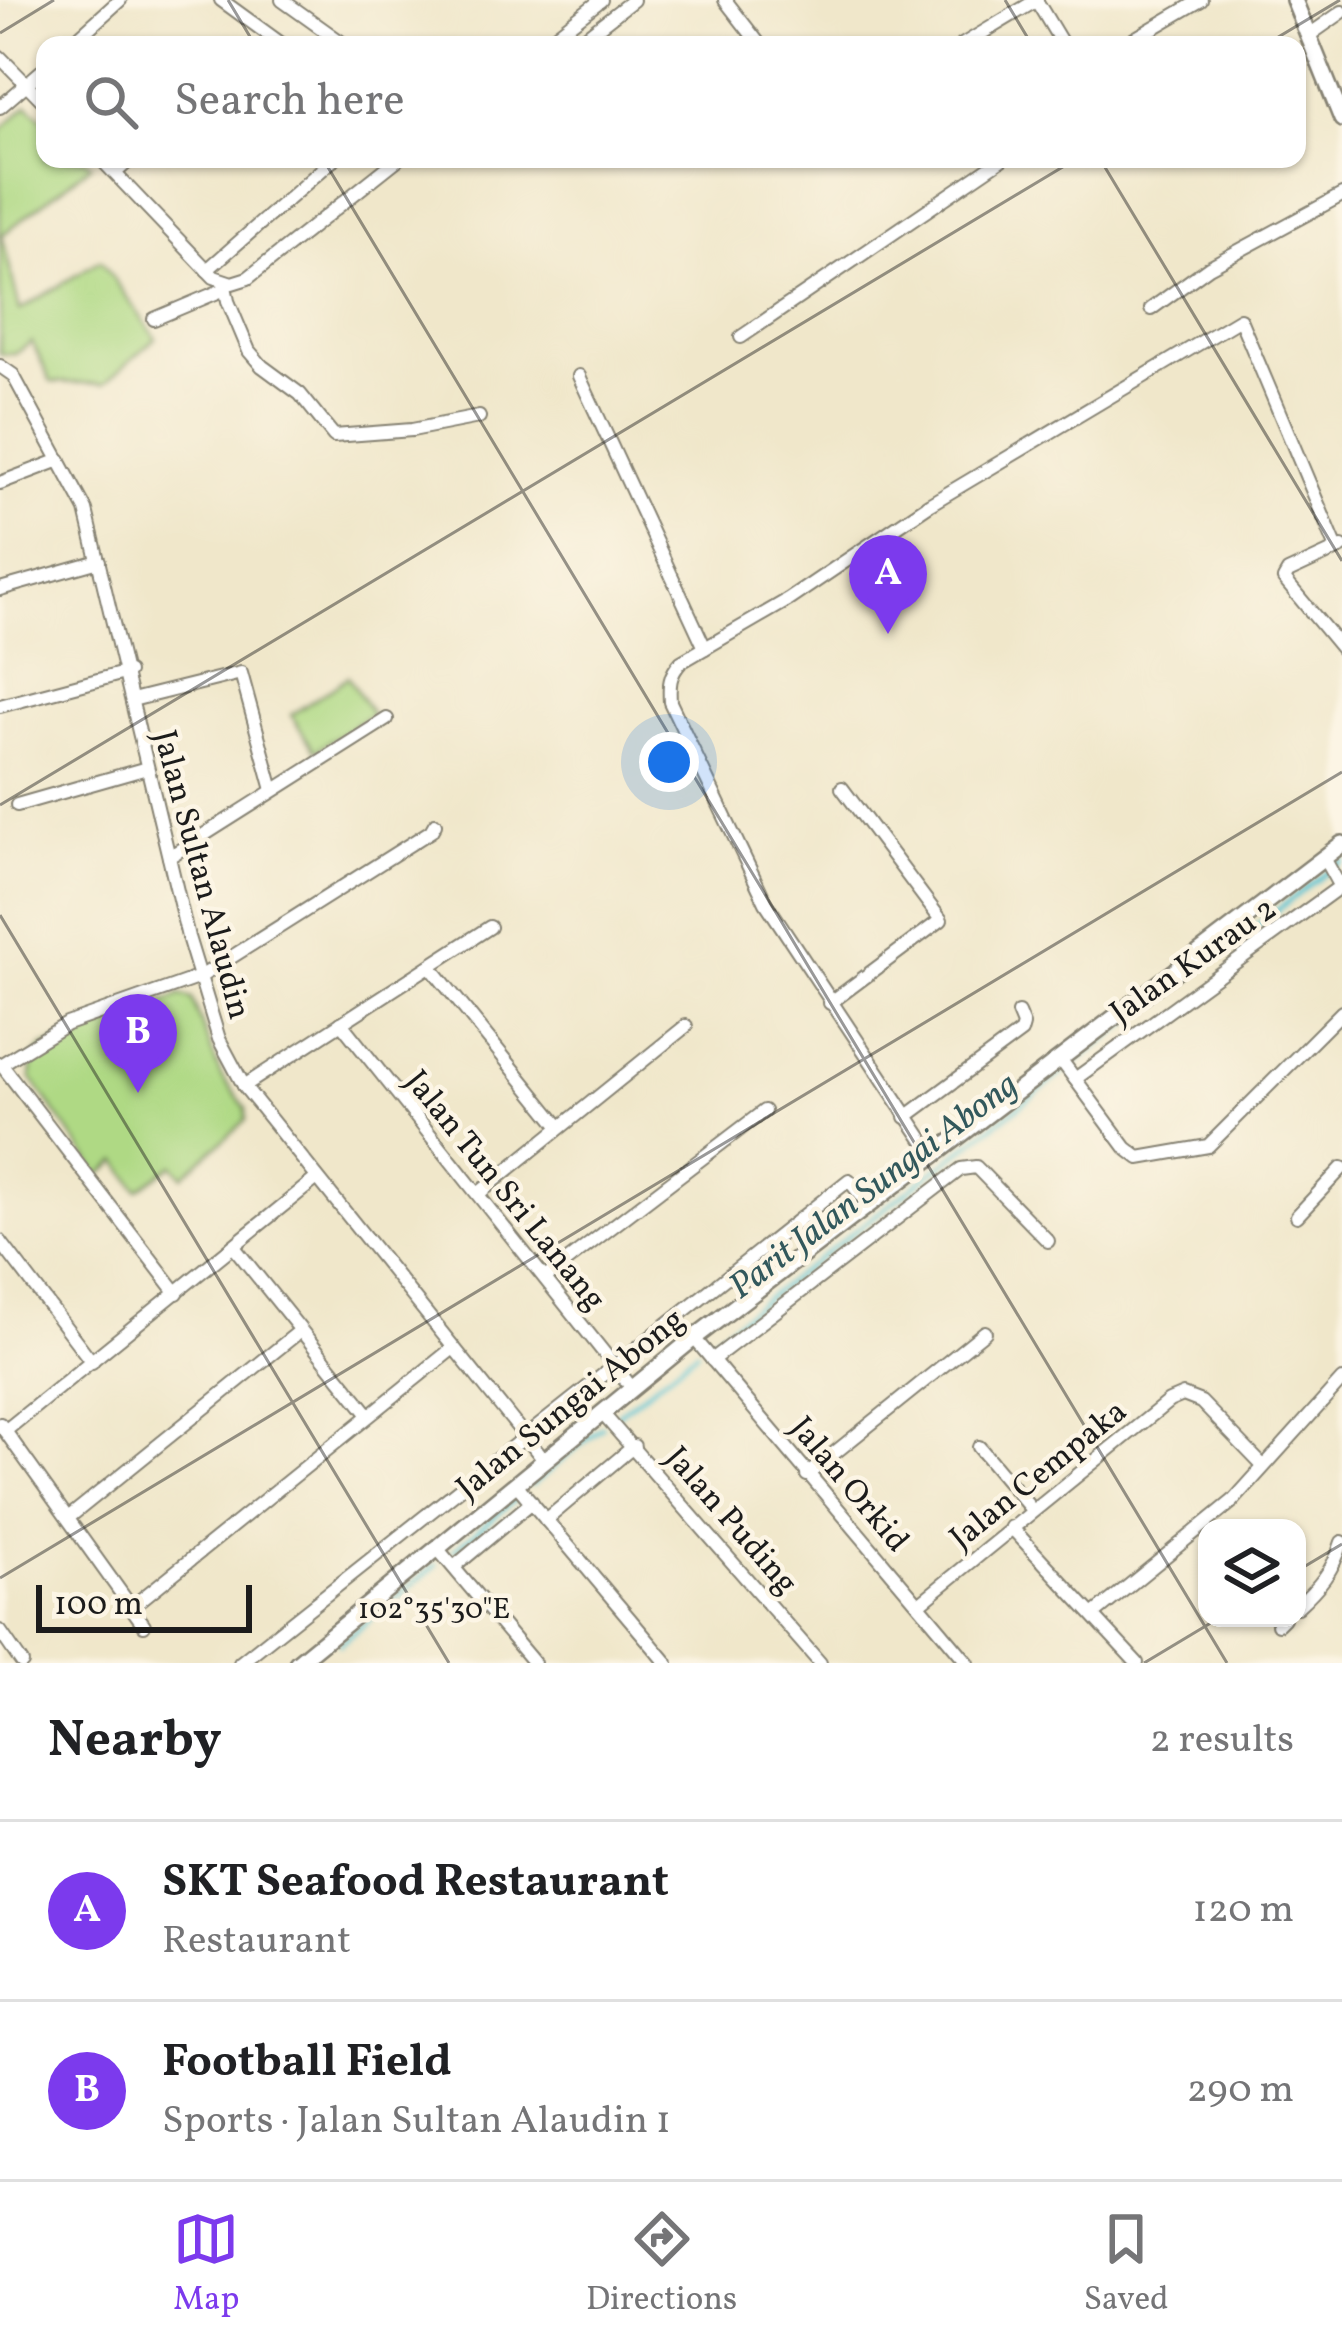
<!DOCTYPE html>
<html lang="en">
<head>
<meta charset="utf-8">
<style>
  body { margin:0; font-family:Vollkorn,serif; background:#f6f6f6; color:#202124 }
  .controls { position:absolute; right:36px; bottom:36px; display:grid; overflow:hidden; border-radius:24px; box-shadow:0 3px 9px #0004 }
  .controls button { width:108px; height:108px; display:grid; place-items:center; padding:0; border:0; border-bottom:3px solid #e0e0e0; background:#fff; color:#202124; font:60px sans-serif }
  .scale { position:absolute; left:36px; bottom:30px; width:216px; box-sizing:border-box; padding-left:12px; border:6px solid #1c1c1c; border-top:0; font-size:33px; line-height:42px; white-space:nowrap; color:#1c1c1c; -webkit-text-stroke:9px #fcf5e5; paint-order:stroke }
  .you { position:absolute; left:669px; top:762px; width:42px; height:42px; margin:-30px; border:9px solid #fff; border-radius:50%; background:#1a73e8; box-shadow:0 0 0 18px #1a73e833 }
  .badge { display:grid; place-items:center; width:78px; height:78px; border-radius:50%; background:#7c3aed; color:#fff; font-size:39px; font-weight:700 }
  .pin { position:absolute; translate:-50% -99px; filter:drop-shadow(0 3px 6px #0008) }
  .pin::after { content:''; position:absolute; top:63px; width:42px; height:36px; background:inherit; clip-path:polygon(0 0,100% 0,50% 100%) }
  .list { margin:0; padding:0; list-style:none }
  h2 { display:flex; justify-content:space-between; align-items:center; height:156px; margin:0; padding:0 48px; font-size:51px }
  h2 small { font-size:39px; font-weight:400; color:#757577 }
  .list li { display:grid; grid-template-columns:78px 1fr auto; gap:36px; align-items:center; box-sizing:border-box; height:180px; padding:0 48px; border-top:3px solid #e0e0e0 }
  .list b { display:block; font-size:45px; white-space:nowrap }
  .list p { margin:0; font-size:39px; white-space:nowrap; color:#757577 }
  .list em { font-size:39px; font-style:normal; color:#757577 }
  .icon { flex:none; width:66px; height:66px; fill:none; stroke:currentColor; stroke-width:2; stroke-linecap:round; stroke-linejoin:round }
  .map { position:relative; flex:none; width:1342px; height:1663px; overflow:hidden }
  .search { position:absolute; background:#fff; box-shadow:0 3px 9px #0004; left:36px; right:36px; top:36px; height:132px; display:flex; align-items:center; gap:30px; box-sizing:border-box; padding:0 42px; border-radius:24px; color:#757577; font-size:45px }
  .sheet { height:516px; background:#fff }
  nav { display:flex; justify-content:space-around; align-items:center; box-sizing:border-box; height:168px; border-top:3px solid #e0e0e0; background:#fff; font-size:33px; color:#757577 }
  nav a { display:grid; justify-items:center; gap:6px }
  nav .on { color:#7c3aed }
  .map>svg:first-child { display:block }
  .green { fill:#afd984; stroke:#667a50; stroke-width:3 }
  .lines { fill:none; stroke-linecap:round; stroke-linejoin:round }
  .stream { stroke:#5bc6d4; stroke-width:4.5 }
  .minor-casing { stroke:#868273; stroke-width:16 }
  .tertiary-casing { stroke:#868273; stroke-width:20 }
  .minor { stroke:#fff; stroke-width:12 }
  .tertiary { stroke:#fff; stroke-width:15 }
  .ticks { fill:none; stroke:#1c1c1c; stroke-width:3; stroke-opacity:0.45 }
  .labels { text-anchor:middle; stroke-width:9; stroke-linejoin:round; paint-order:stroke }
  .street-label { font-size:33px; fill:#1c1c1c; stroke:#fcf5e5 }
  .water-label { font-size:36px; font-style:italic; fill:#32585c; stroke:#fcf5e5 }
  .ticks-label { font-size:30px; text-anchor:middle; fill:#1c1c1c; stroke:#fcf5e5; stroke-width:9; stroke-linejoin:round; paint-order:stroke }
</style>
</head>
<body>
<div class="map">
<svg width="1342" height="1663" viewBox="0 0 1342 1663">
  <rect width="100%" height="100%" fill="#fcf5e5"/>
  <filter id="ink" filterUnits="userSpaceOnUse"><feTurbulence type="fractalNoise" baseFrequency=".00833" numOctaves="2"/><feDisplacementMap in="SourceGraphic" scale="24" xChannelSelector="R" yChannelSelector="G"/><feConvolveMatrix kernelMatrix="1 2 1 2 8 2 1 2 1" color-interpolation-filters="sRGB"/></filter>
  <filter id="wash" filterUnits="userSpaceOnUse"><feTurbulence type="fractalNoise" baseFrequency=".004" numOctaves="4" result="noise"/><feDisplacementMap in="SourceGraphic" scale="48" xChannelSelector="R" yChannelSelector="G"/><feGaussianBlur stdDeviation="2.7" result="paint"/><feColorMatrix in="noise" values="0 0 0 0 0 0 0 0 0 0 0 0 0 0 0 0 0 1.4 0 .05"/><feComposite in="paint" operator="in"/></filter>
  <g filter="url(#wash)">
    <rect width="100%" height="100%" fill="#f0e7ca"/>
    <g class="green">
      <polygon points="28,105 45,121 45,159 85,159 91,165 2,235 20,310 100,260 156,338 104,384 51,382 32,342 15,354 0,354 0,130"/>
      <polygon points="348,677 372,714 315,751 291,715"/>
      <polygon points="181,995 192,999 221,1076 246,1108 246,1120 183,1176 173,1165 138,1190 118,1161 100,1175 31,1078 33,1058 43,1047"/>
    </g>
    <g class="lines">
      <g class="stream">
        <polyline points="1073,1065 1342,861"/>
        <polyline points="714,1338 1063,1073"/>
        <polyline points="618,1414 697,1351"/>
        <polyline points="532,1485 602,1427"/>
        <polyline points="454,1550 517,1498"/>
        <polyline points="340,1644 436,1565"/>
      </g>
    </g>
  </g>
  <g filter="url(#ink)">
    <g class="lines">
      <g class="minor-casing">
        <g id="minor">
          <polyline points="221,0 283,45"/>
          <polyline points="282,0 345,45"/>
          <polyline points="725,0 760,45"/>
          <polyline points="1036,0 1063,45"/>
          <polyline points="1308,36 1342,12"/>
          <polyline points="70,45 120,0"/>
          <polyline points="543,45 601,0"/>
          <polyline points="575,45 633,0"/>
          <polyline points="962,45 1037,0"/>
          <polyline points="1124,45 1201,0"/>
          <polyline points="0,57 45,103"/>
          <polyline points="0,107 45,68"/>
          <polyline points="101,159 214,277 232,283 248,278 398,159"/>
          <polyline points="115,173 131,159"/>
          <polyline points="207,270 334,159"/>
          <polyline points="224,281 228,301 249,351 262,366 300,394 334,436 412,430 479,417"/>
          <polyline points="1151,309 1209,267 1342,195"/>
          <polyline points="154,319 225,289"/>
          <polyline points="741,337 1002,159"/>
          <polyline points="0,366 13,375 86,510 188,937 219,1039 244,1086 544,1460"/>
          <polyline points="579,376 705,648"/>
          <polyline points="0,483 60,460"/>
          <polyline points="1342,547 1288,572 1284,579 1342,649"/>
          <polyline points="0,589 99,561"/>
          <polyline points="132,700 241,673 273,790"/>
          <polyline points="0,706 128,672"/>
          <polyline points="17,805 147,768"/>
          <polyline points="169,857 387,719"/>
          <polyline points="1324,858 1340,887"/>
          <polyline points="430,966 560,1127"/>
          <polyline points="830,1003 941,920 842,788"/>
          <polyline points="341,1023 632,1388"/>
          <polyline points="1061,1060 1126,1148 1139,1158 1208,1146 1342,1012"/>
          <polyline points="1,1064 177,1293"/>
          <polyline points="0,1065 67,1024 200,977 431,831 435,824"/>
          <polyline points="1075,1079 1342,885"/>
          <polyline points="244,1086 490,927"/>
          <polyline points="906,1117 1021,1032 1023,1025 1018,1013"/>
          <path d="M933,1155L766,903L670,702C669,685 669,675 681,662L788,600L930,504L1240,319L1337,549"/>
          <polyline points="478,1194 686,1026"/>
          <polyline points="1297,1216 1342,1168"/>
          <polyline points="0,1241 92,1362"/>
          <polyline points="234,1247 369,1415"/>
          <polyline points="545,1278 764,1111"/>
          <polyline points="694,1338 968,1663"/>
          <polyline points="712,1360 961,1169 976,1167 1048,1241"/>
          <polyline points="602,1413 820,1663"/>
          <polyline points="0,1424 144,1625"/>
          <polyline points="5,1431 317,1178"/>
          <polyline points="979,1447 1032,1510"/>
          <polyline points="807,1475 985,1332"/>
          <polyline points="516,1484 667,1663"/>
          <polyline points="68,1518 300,1331"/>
          <polyline points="546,1520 634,1446"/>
          <polyline points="1011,1527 1137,1663"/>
          <polyline points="437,1548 534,1663"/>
          <polyline points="454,1567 532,1502"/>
          <polyline points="919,1604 1169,1401 1183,1395 1201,1402 1263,1466"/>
          <polyline points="133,1606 452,1349"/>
          <path d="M1297,1607C1319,1587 1333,1571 1342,1542"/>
          <polyline points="1093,1615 1233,1501 1342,1380"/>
          <polyline points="1278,1624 1284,1618"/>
          <polyline points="0,1631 22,1663"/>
          <polyline points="240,1663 849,1180 868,1204"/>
        </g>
      </g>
      <g class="tertiary-casing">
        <g id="tertiary">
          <polyline points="1294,0 1342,119"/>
          <polyline points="297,1663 694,1338 1342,844"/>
        </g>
      </g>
      <use href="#minor" class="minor"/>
      <use href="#tertiary" class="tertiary"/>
    </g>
  </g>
  <path class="ticks" d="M228,0L255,45M1005,0L1032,45M0,33L54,0M1265,45L1340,0M323,159L1227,1663M1100,159L1342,561M0,805L1076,159M0,915L449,1663M1297,1571L1342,1544M0,1578L1342,772M1144,1663L1219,1618"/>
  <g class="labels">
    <g class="street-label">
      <text transform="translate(204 874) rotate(75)" y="12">Jalan Sultan Alaudin</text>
      <text transform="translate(1192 959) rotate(-35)" y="12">Jalan Kurau 2</text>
      <text transform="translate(507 1189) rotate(51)" y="12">Jalan Tun Sri Lanang</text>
      <text transform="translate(569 1402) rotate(-39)" y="12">Jalan Sungai Abong</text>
      <text transform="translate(1037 1473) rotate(-39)" y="12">Jalan Cempaka</text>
      <text transform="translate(851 1483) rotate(50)" y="12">Jalan Orkid</text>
      <text transform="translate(733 1519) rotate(49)" y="12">Jalan Puding</text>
    </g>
    <g class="water-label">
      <text transform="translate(872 1184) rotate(-37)" y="13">Parit Jalan Sungai Abong</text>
    </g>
  </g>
  <g class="ticks-label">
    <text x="434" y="1618">102°35'30"E</text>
  </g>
</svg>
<div class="controls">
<button><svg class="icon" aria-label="layers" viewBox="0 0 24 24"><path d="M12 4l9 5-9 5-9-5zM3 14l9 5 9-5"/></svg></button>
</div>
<div class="scale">100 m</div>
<div class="you"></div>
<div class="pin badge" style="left:888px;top:634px">A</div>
<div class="pin badge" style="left:138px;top:1093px">B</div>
<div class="search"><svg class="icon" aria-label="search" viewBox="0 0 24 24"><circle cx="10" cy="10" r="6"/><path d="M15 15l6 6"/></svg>Search here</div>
</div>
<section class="sheet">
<h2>Nearby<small>2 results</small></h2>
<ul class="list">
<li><span class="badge">A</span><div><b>SKT Seafood Restaurant</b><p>Restaurant</p></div><em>120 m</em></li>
<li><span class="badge">B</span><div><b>Football Field</b><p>Sports · Jalan Sultan Alaudin 1</p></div><em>290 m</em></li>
</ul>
</section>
<nav>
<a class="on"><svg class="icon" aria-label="map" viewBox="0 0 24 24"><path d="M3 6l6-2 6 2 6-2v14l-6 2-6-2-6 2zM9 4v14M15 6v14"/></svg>Map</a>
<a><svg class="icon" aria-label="directions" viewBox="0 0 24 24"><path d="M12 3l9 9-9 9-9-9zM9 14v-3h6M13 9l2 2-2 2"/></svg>Directions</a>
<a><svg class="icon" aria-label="saved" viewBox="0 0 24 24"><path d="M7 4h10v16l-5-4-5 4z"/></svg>Saved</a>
</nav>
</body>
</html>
